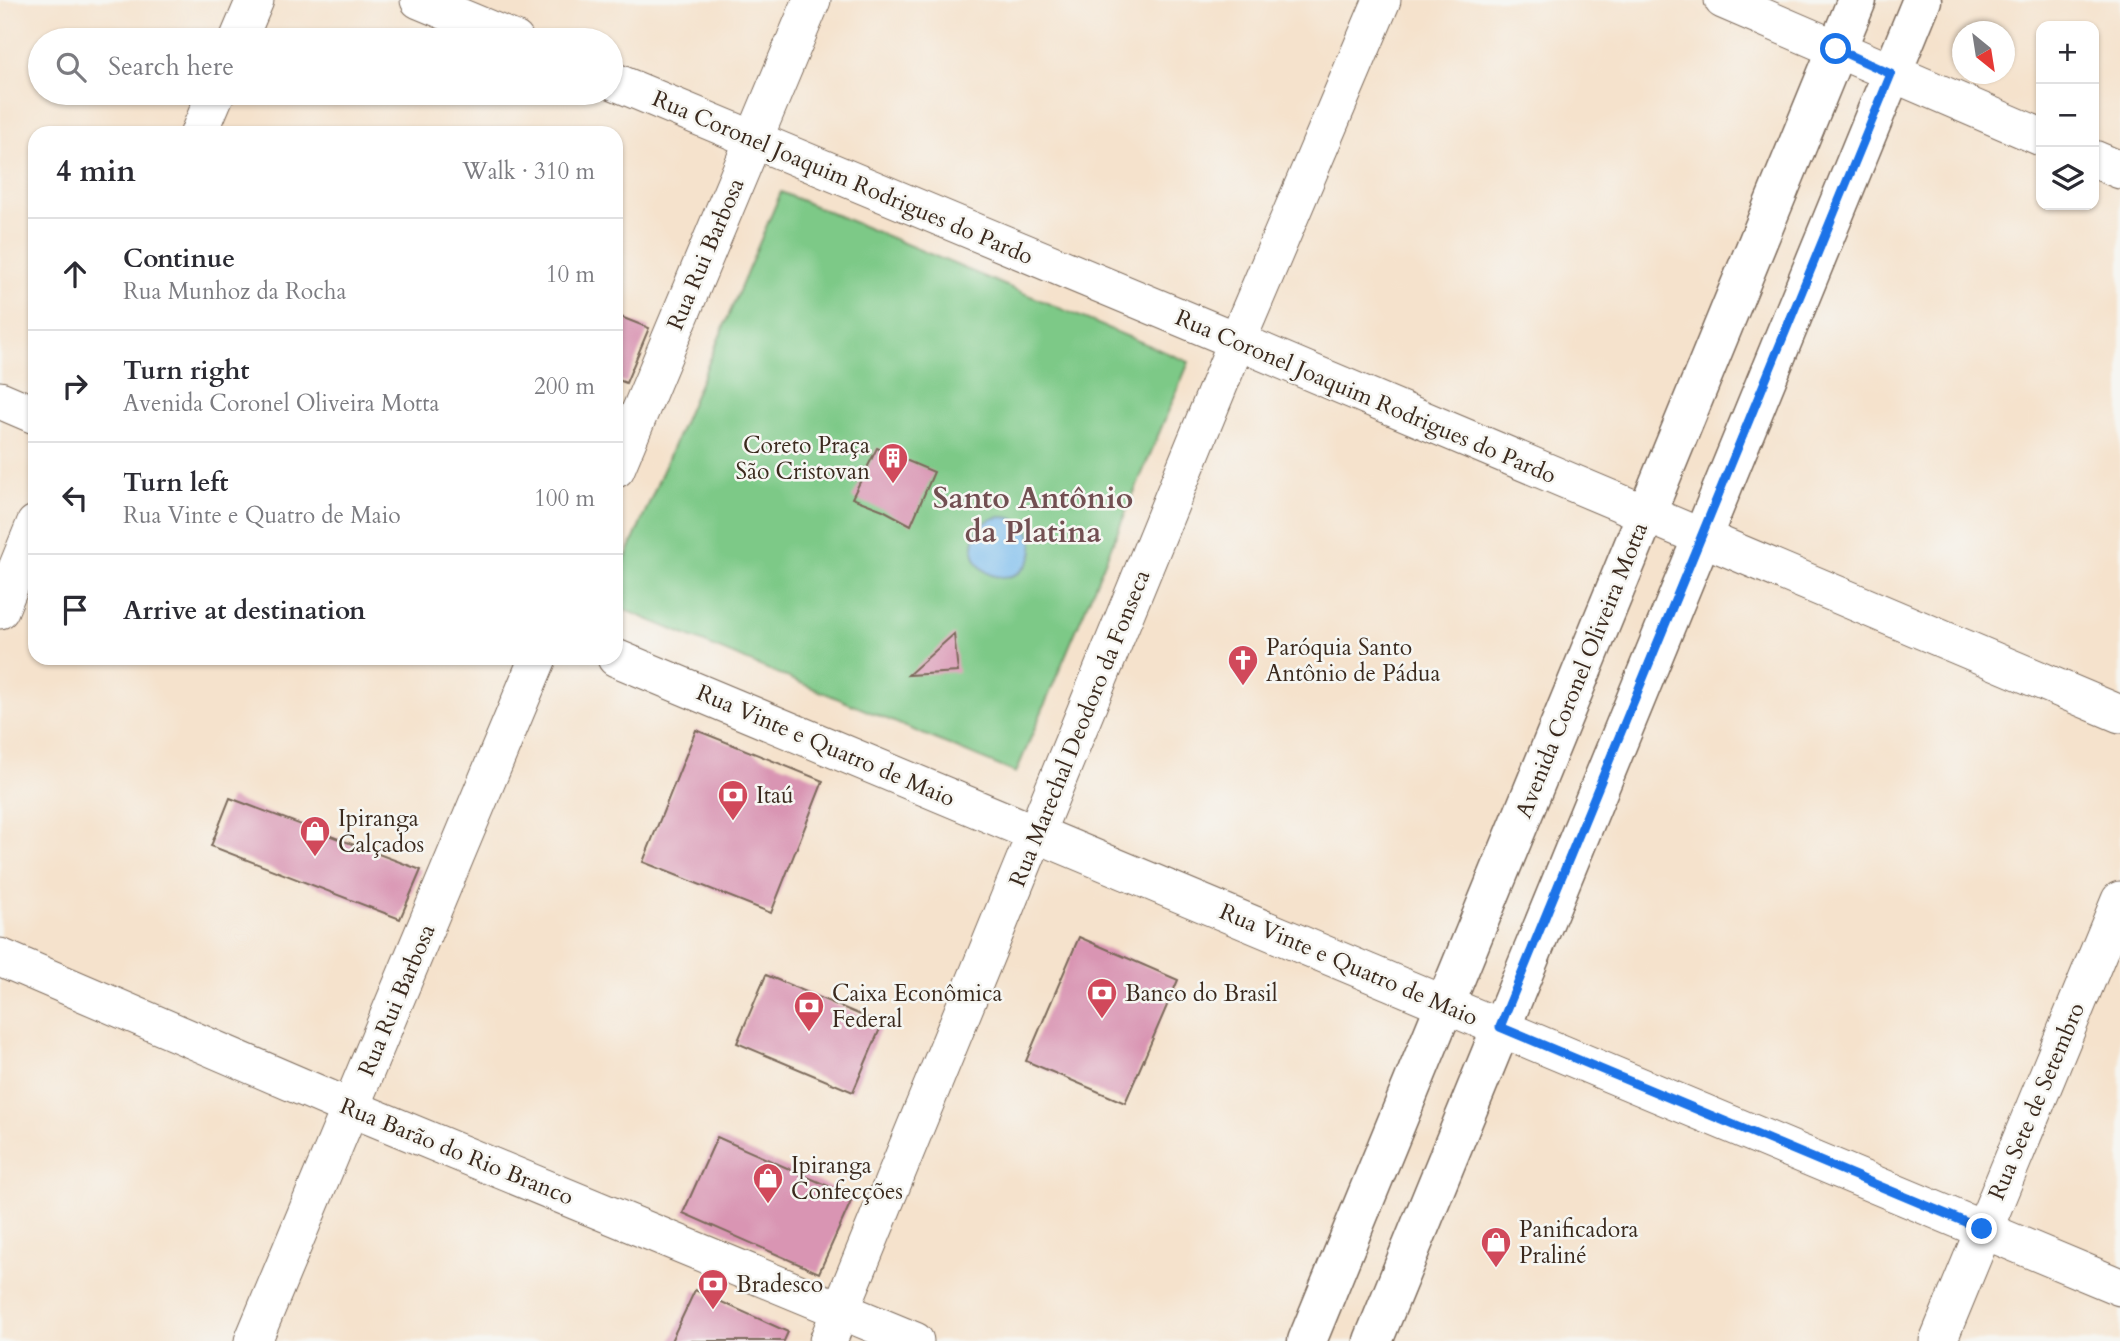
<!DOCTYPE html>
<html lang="en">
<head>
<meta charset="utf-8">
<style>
  body { margin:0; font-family:Cardo,serif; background:#f2f2f3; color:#2b2b33 }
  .controls { position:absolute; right:21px; top:21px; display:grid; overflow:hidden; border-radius:14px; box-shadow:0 2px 5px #0004 }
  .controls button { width:63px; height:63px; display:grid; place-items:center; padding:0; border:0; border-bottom:2px solid #e1e1e2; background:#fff; color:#2b2b33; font:35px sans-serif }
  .compass { position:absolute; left:1952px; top:21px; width:63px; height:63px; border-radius:50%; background:#fff; box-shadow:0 2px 5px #0004; rotate:150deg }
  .stop { position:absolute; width:21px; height:21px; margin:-16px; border:5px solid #1a73e8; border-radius:50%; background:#fff }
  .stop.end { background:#1a73e8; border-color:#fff; box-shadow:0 2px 7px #0008 }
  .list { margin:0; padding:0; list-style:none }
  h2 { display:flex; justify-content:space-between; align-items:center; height:91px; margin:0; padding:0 28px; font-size:30px }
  h2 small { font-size:23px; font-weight:400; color:#7c7c81 }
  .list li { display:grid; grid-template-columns:46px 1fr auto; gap:21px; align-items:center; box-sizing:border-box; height:112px; padding:0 28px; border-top:2px solid #e1e1e2 }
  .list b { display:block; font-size:26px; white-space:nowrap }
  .list p { margin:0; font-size:23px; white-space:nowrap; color:#7c7c81 }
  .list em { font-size:23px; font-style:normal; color:#7c7c81 }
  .icon { flex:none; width:38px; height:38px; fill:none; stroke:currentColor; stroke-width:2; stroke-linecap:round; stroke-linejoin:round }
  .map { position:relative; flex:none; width:2120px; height:1341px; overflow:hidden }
  .search { position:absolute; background:#fff; box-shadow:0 2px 5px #0004; left:28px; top:28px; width:595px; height:77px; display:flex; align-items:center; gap:18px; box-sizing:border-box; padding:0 24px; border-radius:38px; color:#7c7c81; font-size:26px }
  .panel { position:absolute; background:#fff; box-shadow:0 2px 5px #0004; left:28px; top:126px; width:595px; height:539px; border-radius:21px }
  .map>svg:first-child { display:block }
  .green { fill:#7dc987; stroke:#5c7a52; stroke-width:2 }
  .water { fill:#76baed; stroke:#587286; stroke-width:2 }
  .building { fill:#d995b3 }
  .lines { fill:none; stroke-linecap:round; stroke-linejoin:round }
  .street-casing { stroke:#7c6a5b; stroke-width:39 }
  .secondary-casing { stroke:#7c6a5b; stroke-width:41 }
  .street { stroke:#fff; stroke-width:37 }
  .secondary { stroke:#fff; stroke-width:38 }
  .route { stroke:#1a73e8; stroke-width:9 }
  .labels { text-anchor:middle; stroke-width:5; stroke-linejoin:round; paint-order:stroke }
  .street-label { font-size:23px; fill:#3b2a1e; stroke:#f6f6f2 }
  .poi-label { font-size:23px; fill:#3b2a1e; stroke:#f6f6f2; text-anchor:start }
  .district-label { font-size:30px; font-weight:bold; fill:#724f52; stroke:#f6f6f2 }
</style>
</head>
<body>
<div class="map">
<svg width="2120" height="1341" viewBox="0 0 2120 1341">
  <rect width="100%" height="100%" fill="#f6f6f2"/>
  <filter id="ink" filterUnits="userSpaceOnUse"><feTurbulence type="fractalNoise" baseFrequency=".0143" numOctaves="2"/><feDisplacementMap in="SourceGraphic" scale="14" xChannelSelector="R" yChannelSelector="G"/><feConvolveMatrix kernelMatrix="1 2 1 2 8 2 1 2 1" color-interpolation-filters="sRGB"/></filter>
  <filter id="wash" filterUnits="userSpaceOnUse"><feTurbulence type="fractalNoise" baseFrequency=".00686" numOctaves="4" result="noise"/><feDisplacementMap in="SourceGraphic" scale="28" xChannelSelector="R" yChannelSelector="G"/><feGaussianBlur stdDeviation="1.57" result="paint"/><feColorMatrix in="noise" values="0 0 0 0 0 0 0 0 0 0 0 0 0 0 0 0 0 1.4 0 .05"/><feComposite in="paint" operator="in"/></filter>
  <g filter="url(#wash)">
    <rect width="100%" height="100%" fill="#f5e2cc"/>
    <polygon class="green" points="781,192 1189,362 1016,773 616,606 616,581"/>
    <circle class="water" cx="1003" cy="547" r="30"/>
    <g id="blocks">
      <g class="building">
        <polygon points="616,315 649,328 626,383 616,379"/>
        <polygon points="877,448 934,472 911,525 883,510 852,498"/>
        <polygon points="954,634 958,672 908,675"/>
        <polygon points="696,730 823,781 771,913 643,862"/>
        <polygon points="230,798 421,870 400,919 211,846"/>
        <polygon points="1079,937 1178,980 1125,1103 1026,1061"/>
        <polygon points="766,975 882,1024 853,1092 737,1043"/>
        <polygon points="717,1137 853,1197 819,1273 683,1213"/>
        <polygon points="695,1290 788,1332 784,1341 671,1341"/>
      </g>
    </g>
  </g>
  <g filter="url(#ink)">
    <use href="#blocks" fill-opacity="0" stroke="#7c6a5b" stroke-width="2"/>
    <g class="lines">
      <g class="street-casing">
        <g id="street">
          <polyline points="419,0 515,40"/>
          <polyline points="1723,0 2041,137"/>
          <polyline points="238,40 255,0"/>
          <polyline points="611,80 1237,341 2120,714"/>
          <polyline points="199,133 216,93"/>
          <polyline points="2094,159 2120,170"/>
          <polyline points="0,400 35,415"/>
          <polyline points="616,469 812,0"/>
          <polyline points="0,610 35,524"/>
          <polyline points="616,658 2120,1287"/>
          <polyline points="0,957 351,1108 915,1341"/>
          <polyline points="253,1341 538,658"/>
          <polyline points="828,1341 1237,341 1382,0"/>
          <polyline points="1938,1341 2120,900"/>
        </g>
      </g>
      <g class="secondary-casing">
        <g id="secondary">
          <polyline points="1307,1341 1857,0"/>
          <polyline points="1373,1341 1922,0"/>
        </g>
      </g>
      <use href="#street" class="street"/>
      <use href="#secondary" class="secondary"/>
    </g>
  </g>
  <g class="lines" filter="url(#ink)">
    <polyline class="route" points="1836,49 1891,74 1500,1027 1982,1229"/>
  </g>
  <defs>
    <g id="building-pin" transform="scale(1.575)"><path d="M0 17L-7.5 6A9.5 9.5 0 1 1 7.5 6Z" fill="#d1495b" stroke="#f6f6f2"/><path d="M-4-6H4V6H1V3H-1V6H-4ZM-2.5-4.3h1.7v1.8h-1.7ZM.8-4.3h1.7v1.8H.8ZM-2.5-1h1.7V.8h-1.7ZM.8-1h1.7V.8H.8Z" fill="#fff"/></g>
    <g id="church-pin" transform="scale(1.575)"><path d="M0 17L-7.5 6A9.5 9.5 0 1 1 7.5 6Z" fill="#d1495b" stroke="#f6f6f2"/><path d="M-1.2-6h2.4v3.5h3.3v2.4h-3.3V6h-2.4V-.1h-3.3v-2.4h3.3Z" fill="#fff"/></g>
    <g id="bank-pin" transform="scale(1.575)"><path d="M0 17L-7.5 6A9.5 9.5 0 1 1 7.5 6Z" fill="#d1495b" stroke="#f6f6f2"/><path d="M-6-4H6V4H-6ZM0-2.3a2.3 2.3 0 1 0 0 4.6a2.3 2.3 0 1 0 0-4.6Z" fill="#fff"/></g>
    <g id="shop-pin" transform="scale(1.575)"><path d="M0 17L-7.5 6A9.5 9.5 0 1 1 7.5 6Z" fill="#d1495b" stroke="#f6f6f2"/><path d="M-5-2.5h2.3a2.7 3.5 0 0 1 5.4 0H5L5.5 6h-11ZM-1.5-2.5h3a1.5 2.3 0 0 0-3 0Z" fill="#fff"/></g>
  </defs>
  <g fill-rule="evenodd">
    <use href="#building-pin" x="893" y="458"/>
    <use href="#church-pin" x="1243" y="660"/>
    <use href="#bank-pin" x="733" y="795"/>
    <use href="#shop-pin" x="315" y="831"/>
    <use href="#bank-pin" x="1102" y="993"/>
    <use href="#bank-pin" x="809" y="1006"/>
    <use href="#shop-pin" x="768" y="1178"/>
    <use href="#shop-pin" x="1496" y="1242"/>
    <use href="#bank-pin" x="713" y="1284"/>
  </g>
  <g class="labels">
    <g class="street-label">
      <text transform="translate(843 177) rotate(23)" y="8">Rua Coronel Joaquim Rodrigues do Pardo</text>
      <text transform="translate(705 254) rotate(-67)" y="8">Rua Rui Barbosa</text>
      <text transform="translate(1366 396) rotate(23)" y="8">Rua Coronel Joaquim Rodrigues do Pardo</text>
      <text transform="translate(1581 670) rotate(-68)" y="8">Avenida Coronel Oliveira Motta</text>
      <text transform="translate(1079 728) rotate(-68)" y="8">Rua Marechal Deodoro da Fonseca</text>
      <text transform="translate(826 745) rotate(23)" y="8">Rua Vinte e Quatro de Maio</text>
      <text transform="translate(1349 964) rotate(23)" y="8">Rua Vinte e Quatro de Maio</text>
      <text transform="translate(396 1000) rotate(-67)" y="8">Rua Rui Barbosa</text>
      <text transform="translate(2036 1101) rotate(-67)" y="8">Rua Sete de Setembro</text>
      <text transform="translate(457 1151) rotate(22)" y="8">Rua Barão do Rio Branco</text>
    </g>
    <g class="poi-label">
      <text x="870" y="453" text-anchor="end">Coreto Praça<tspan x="870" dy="26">São Cristovan</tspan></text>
      <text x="1266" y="655">Paróquia Santo<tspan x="1266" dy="26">Antônio de Pádua</tspan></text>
      <text x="756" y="803">Itaú</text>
      <text x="338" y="826">Ipiranga<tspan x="338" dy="26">Calçados</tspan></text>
      <text x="832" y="1001">Caixa Econômica<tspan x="832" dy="26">Federal</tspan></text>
      <text x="1125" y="1001">Banco do Brasil</text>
      <text x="791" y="1173">Ipiranga<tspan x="791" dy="26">Confecções</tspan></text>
      <text x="1519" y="1237">Panificadora<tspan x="1519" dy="26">Praliné</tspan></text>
      <text x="736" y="1292">Bradesco</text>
    </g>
    <g class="district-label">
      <text x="1033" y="508">Santo Antônio<tspan x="1033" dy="34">da Platina</tspan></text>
    </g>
  </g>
</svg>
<div class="controls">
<button>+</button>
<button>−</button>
<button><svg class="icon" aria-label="layers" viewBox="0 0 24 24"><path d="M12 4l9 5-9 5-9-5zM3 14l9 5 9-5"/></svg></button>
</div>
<svg class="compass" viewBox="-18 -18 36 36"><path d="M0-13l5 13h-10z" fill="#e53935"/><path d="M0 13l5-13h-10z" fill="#7c7c81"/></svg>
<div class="stop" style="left:1836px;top:49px"></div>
<div class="stop end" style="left:1982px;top:1229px"></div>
<div class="search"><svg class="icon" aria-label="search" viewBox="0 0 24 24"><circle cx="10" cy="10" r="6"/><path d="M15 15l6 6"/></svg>Search here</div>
<section class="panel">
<h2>4 min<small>Walk · 310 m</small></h2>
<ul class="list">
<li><svg class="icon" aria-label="ahead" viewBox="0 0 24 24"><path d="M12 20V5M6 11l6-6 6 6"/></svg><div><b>Continue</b><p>Rua Munhoz da Rocha</p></div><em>10 m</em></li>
<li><svg class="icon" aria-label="right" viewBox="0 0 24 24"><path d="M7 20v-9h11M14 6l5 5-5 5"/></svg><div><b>Turn right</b><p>Avenida Coronel Oliveira Motta</p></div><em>200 m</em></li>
<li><svg class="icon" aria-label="left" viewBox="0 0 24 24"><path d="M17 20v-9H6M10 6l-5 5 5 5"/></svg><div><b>Turn left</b><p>Rua Vinte e Quatro de Maio</p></div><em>100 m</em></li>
<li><svg class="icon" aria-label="arrive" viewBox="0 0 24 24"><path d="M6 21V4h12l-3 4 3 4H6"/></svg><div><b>Arrive at destination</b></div></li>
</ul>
</section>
</div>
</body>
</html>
